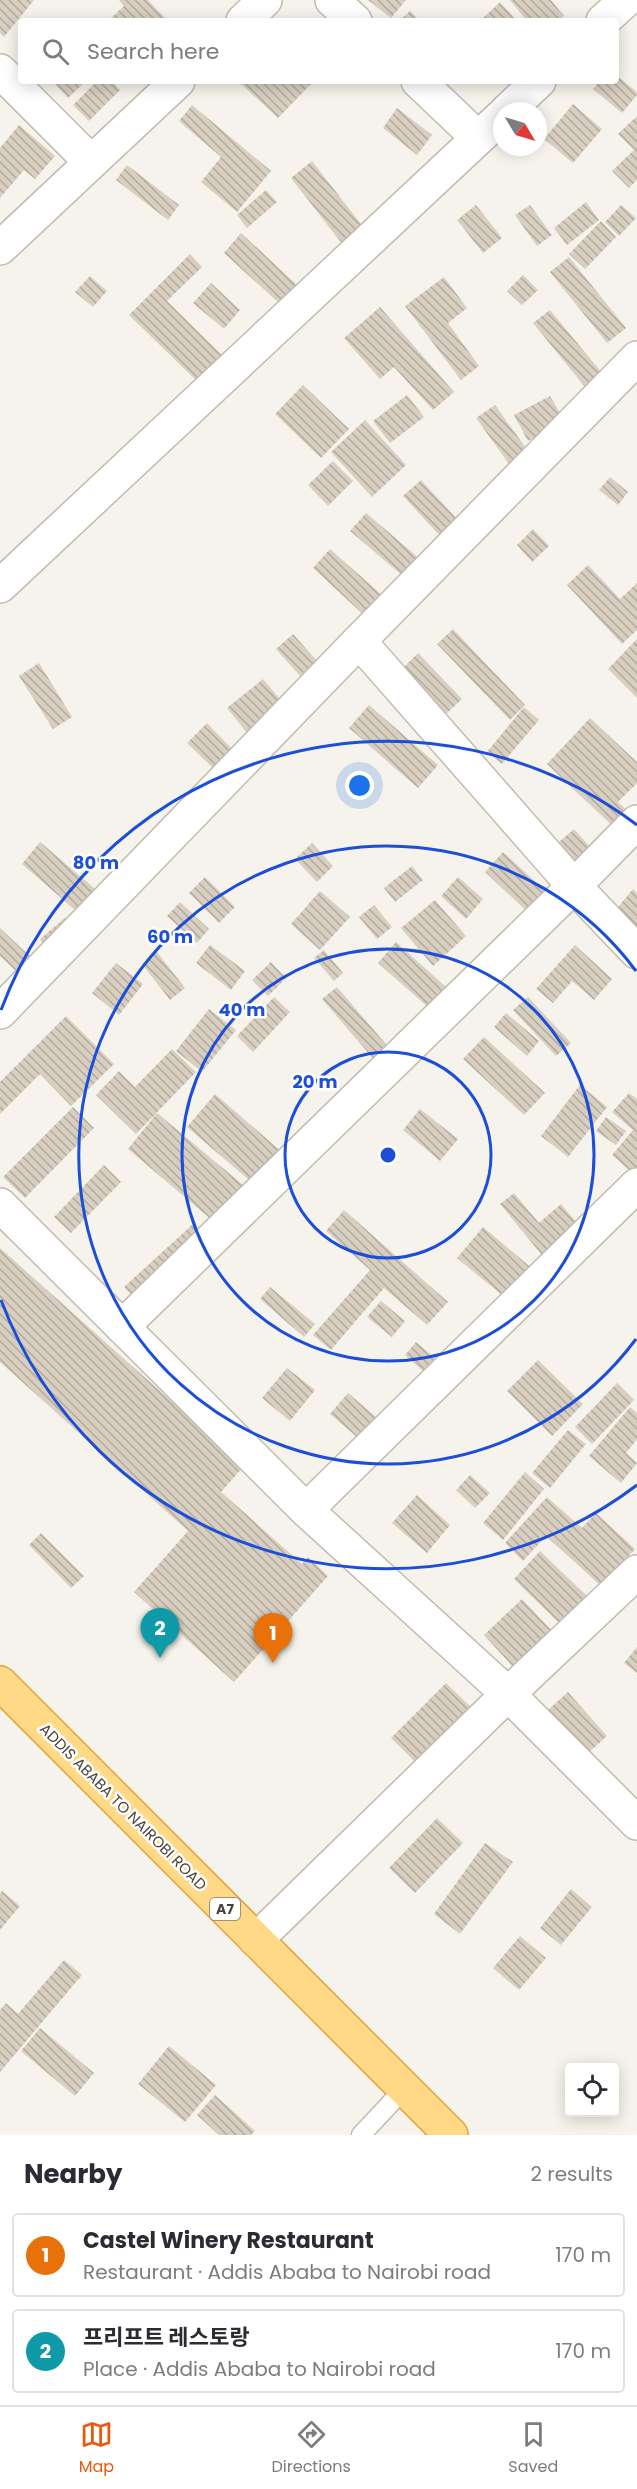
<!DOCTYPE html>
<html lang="en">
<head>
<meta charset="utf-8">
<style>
  body { margin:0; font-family:Poppins,"Noto Sans KR",sans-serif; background:#f2f2f3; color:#2b2b33 }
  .controls { position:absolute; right:18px; bottom:18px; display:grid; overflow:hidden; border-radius:6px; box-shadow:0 3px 15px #0003 }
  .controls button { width:54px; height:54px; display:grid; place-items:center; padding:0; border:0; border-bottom:2px solid #e1e1e2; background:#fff; color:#2b2b33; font:30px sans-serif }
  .compass { position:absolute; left:493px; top:102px; width:54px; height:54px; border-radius:50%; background:#fff; box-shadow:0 3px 15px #0003; rotate:128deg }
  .you { position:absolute; left:360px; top:786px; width:21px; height:21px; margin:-15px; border:4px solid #fff; border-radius:50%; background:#1a73e8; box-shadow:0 0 0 9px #1a73e833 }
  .badge { display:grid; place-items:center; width:39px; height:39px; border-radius:50%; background:#ea580c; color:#fff; font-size:20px; font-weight:700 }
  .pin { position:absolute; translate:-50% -50px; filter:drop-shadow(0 2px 3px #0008) }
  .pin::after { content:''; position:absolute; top:32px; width:21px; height:18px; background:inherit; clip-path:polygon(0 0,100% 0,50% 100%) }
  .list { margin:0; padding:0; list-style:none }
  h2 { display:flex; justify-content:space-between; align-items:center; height:78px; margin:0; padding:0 24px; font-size:26px }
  h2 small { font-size:20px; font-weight:400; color:#7c7c81 }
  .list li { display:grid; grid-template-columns:39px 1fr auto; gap:18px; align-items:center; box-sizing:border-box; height:84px; margin:0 12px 12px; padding:0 12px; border:2px solid #e1e1e2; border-radius:6px }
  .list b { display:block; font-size:22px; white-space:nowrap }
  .list p { margin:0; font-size:20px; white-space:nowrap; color:#7c7c81 }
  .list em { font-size:20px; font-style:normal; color:#7c7c81 }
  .icon { flex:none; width:33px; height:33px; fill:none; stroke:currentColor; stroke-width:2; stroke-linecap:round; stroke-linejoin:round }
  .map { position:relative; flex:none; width:637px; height:2135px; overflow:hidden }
  .search { position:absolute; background:#fff; box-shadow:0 3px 15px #0003; left:18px; right:18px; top:18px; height:66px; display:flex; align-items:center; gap:15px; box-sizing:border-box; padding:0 21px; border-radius:6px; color:#7c7c81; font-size:22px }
  .sheet { height:270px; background:#fff }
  nav { display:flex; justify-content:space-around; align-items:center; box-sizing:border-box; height:84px; border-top:2px solid #e1e1e2; background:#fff; font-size:16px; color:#7c7c81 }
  nav a { display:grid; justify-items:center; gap:3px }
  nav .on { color:#ea580c }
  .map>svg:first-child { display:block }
  .building { fill:url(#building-back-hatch) }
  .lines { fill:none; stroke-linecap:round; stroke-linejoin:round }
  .service-casing { stroke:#c2bbae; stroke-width:21 }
  .minor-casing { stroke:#c2bbae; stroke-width:36 }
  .tertiary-casing { stroke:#c2bbae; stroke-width:36 }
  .trunk-casing { stroke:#e0a43c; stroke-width:36 }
  .service { stroke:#fff; stroke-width:18 }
  .minor { stroke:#fff; stroke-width:33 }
  .tertiary { stroke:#fff; stroke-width:33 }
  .trunk { stroke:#ffd985; stroke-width:33 }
  .ring { fill:none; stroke:#1d4ed8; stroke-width:3 }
  .labels { text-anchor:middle; stroke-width:5; stroke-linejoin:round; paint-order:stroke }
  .shield { fill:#fff; stroke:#817c74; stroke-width:1.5 }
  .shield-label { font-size:14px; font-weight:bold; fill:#4b4439 }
  .street-label { font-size:15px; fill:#4b4439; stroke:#fff }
  .centre { fill:#1d4ed8; stroke:#fff; stroke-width:3 }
  .ring-label { font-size:18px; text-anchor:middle; font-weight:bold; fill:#1d4ed8; stroke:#fff; stroke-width:5; stroke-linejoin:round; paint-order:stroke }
</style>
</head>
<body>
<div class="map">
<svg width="637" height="2135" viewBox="0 0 637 2135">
  <defs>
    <pattern id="building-back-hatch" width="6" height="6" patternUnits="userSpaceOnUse" patternTransform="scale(1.5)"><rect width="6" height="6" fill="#d8cfc1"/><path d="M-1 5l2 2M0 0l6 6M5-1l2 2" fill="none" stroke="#b1aa9e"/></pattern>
  </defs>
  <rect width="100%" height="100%" fill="#f6f3ec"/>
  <g class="building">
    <polygon points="0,0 34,0 4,37 0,33"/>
    <polygon points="119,0 148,0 168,21 108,21 124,6"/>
    <polygon points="368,0 406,0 391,18"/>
    <polygon points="510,0 551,0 564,16 558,21 527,21"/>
    <polygon points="500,2 517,21 484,21 482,19"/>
    <polygon points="410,11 420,21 399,21"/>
    <polygon points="616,75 637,92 637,95 622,113 593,89 600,81 616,81"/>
    <polygon points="52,81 86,81 68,98"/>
    <polygon points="97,81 112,81 120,90 89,121 73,105"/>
    <polygon points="238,81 308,81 311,84 278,118"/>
    <polygon points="573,104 602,129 573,163 544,139"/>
    <polygon points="192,105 271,171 237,212 201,182 221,157 179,121"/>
    <polygon points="397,108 432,135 417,155 383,128"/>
    <polygon points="637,116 637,180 629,188 612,171 634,150 618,134"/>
    <polygon points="19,125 55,156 35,179 24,170 0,198 0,148"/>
    <polygon points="312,161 364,228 343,245 291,178"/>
    <polygon points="127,165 179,205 168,220 116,180"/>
    <polygon points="266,190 277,202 247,228 237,215"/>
    <polygon points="586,202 599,220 567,245 554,228"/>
    <polygon points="476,205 502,238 483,253 457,220"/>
    <polygon points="530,205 552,235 537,246 515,215"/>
    <polygon points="621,205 636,218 619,236 605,222"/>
    <polygon points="601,221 616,237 585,269 569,254"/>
    <polygon points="241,233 297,285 280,304 224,253"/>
    <polygon points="190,254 202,267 167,301 228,361 203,387 129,315"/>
    <polygon points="569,257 626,328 607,343 550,272"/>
    <polygon points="523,275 538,290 522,305 507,291"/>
    <polygon points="90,276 107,291 93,307 75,292"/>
    <polygon points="444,277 467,308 448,323 479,366 461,380 405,306"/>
    <polygon points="211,283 240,310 224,329 193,303"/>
    <polygon points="380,307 454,392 433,410 394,367 380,379 344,338"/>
    <polygon points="550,310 602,373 585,387 533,323"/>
    <polygon points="303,385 349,429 321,458 275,414"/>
    <polygon points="407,395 424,417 390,443 373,421"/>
    <polygon points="550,396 565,422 528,441 514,415"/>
    <polygon points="495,405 528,451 509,464 476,418"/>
    <polygon points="365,420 406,465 372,497 331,452"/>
    <polygon points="333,461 353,481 328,506 308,485"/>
    <polygon points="610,477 628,492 618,505 599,490"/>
    <polygon points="421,480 459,521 441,537 403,496"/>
    <polygon points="366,513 420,559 404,577 350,531"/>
    <polygon points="533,529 549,546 532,562 517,545"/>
    <polygon points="330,549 384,597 366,617 313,568"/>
    <polygon points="588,565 620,599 637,583 637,630 622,644 567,585"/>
    <polygon points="453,629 525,705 510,720 437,644"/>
    <polygon points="293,634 317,661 300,676 276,649"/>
    <polygon points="637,639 637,698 608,669"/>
    <polygon points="418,653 462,699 445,715 402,669"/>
    <polygon points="39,663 72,717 53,729 19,676"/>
    <polygon points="263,679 284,704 248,734 227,708"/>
    <polygon points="369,705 438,765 418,788 349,728"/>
    <polygon points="524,707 539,720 502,764 487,752"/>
    <polygon points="590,718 637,762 637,783 618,802 635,818 620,833 547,764"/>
    <polygon points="207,723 233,750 214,769 187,743"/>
    <polygon points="574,829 597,855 582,869 559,842"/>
    <polygon points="40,842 101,894 82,916 22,864"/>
    <polygon points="312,843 333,866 317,882 295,859"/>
    <polygon points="503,852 552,897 533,917 485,872"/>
    <polygon points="412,866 423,880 395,902 384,888"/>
    <polygon points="205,877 235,907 219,923 189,893"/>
    <polygon points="458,877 483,899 466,919 441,896"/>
    <polygon points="633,889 637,893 637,931 614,912"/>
    <polygon points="320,891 350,917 320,950 291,924"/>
    <polygon points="435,900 466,936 433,966 401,928"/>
    <polygon points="180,902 209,929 197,943 167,916"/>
    <polygon points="374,905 392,927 377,939 359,917"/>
    <polygon points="65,918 72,926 46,947 40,939"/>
    <polygon points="0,928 35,961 21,976 0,956"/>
    <polygon points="396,942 456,996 438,1016 378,963"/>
    <polygon points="210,945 245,971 231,990 196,963"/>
    <polygon points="575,945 612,979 594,1000 572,981 553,1003 536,989"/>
    <polygon points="324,950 343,973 334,981 314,958"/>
    <polygon points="157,952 185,988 170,1000 142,964"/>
    <polygon points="271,962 286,978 268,996 252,980"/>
    <polygon points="116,963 143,984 119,1015 92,993"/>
    <polygon points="337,987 397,1057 383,1070 322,999"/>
    <polygon points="274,997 290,1012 253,1052 237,1036"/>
    <polygon points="528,997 571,1043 556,1056 513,1010"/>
    <polygon points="209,1009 236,1030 202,1072 176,1051"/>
    <polygon points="506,1013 539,1041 527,1056 494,1027"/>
    <polygon points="66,1016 114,1064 71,1106 40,1074 0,1114 0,1082"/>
    <polygon points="484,1037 545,1093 524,1115 463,1059"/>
    <polygon points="172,1049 196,1072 136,1134 96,1095 119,1071 135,1087"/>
    <polygon points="580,1085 607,1107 568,1157 541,1136"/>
    <polygon points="629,1093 637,1099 637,1177 612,1155 633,1130 612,1112"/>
    <polygon points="215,1094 282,1152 255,1185 187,1127"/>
    <polygon points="73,1107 94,1128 25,1198 3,1177"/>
    <polygon points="420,1109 458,1139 440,1161 403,1130"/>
    <polygon points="157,1113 255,1195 225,1231 128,1149"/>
    <polygon points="606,1117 626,1131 616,1145 596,1131"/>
    <polygon points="104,1165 121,1182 71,1233 54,1217"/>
    <polygon points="514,1193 539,1223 561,1204 587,1235 550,1265 500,1204"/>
    <polygon points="344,1210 448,1302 427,1325 384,1288 331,1350 313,1335 370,1270 326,1231"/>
    <polygon points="193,1224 210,1243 141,1306 124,1287"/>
    <polygon points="483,1227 541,1276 515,1306 457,1258"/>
    <polygon points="0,1248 244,1466 221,1492 302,1564 308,1557 328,1576 234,1682 134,1592 188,1531 0,1362"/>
    <polygon points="270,1287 315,1324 304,1337 260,1299"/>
    <polygon points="381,1301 405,1321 392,1337 367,1317"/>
    <polygon points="416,1342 435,1358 423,1371 405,1355"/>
    <polygon points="538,1360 583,1404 552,1436 507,1391"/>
    <polygon points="287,1368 315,1390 290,1421 262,1398"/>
    <polygon points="617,1383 634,1400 592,1444 575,1427"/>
    <polygon points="348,1393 390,1429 372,1450 330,1414"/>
    <polygon points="630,1407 637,1413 637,1439 626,1453 637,1463 621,1483 589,1456"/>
    <polygon points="568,1430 586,1444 550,1488 532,1473"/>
    <polygon points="525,1472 544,1489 503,1540 483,1523"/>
    <polygon points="470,1475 490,1493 475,1508 456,1490"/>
    <polygon points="417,1495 450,1525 427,1553 392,1523"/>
    <polygon points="547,1497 582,1528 596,1513 635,1549 601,1586 546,1536 523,1561 505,1543"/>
    <polygon points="41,1533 84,1576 71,1588 29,1545"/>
    <polygon points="540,1551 589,1598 562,1626 514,1579"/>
    <polygon points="522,1599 553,1632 514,1668 484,1635"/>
    <polygon points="637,1647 637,1673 624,1663"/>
    <polygon points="446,1683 477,1713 422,1769 391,1738"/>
    <polygon points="568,1692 607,1736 587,1754 548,1710"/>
    <polygon points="437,1818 463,1843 415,1893 389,1868"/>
    <polygon points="485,1843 513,1862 460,1934 434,1914"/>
    <polygon points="571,1889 592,1907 561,1945 540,1928"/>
    <polygon points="2,1891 20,1906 0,1930 0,1894"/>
    <polygon points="520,1936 546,1958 519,1990 493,1968"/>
    <polygon points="64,1960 82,1975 0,2072 0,2010 6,2003 18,2014"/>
    <polygon points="40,2028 94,2073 75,2096 21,2051"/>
    <polygon points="169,2046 216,2085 185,2122 138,2084"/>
    <polygon points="215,2095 255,2131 251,2135 219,2135 197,2115"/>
  </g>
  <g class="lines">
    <g class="service-casing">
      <polyline id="service" points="361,2135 404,2089"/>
    </g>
    <g class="minor-casing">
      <g id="minor">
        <polyline points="332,0 355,21"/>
        <polyline points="243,21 265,0"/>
        <polyline points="0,71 91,162"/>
        <polyline points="418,81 478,138"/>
        <polyline points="0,248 178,81"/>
        <polyline points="359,641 574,886 637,952"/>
        <polyline points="0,1012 359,641 637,358"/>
        <polyline points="0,1205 306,1510 508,1694 637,1823"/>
        <polyline points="122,1327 574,886 637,822"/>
        <polyline points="306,1510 637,1185"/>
        <polyline points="256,1940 508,1694 637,1572"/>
      </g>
    </g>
    <g class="tertiary-casing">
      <g id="tertiary">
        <polyline points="603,21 626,0"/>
        <polyline points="507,111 539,81"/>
        <polyline points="0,586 502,116"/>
      </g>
    </g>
    <g class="trunk-casing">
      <polyline id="trunk" points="0,1683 451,2135"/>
    </g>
    <use href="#service" class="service"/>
    <use href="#minor" class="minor"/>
    <use href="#tertiary" class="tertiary"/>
    <use href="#trunk" class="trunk"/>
  </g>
  <g class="ring">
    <circle cx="388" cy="1155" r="103"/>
    <circle cx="388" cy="1155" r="206"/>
    <path d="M636 1339A309 309 0 1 1 636 971"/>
    <path d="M637 1485A413 413 0 0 1 1 1300M1 1010A413 413 0 0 1 637 825"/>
  </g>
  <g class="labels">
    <rect class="shield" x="210" y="1898" width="30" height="22" rx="4.5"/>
    <g class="shield-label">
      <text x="225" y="1914">A7</text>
    </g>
    <g class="street-label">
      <text transform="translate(123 1807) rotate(45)" y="5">ADDIS ABABA TO NAIROBI ROAD</text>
    </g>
  </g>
  <circle cx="388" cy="1155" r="9" class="centre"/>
  <g class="ring-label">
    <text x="96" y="869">80 m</text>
    <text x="170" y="943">60 m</text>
    <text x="242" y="1016">40 m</text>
    <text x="315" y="1088">20 m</text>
  </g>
</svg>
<div class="controls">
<button><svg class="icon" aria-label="locate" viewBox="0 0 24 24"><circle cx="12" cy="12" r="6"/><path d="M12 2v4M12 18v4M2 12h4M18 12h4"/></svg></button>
</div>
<svg class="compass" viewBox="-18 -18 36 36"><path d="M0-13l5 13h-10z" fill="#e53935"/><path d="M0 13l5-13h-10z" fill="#7c7c81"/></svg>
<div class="you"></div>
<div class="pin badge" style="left:273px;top:1663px;background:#e8710a">1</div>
<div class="pin badge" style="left:160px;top:1658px;background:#0f9aa8">2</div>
<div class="search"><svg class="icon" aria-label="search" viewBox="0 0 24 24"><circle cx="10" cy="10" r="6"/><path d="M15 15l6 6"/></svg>Search here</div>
</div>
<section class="sheet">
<h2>Nearby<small>2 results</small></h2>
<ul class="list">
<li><span class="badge" style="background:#e8710a">1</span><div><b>Castel Winery Restaurant</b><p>Restaurant · Addis Ababa to Nairobi road</p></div><em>170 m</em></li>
<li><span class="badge" style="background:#0f9aa8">2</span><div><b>프리프트 레스토랑</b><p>Place · Addis Ababa to Nairobi road</p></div><em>170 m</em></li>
</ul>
</section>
<nav>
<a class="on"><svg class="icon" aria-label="map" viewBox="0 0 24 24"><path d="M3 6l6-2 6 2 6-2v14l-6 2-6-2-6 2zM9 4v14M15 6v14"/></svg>Map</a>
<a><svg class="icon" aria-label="directions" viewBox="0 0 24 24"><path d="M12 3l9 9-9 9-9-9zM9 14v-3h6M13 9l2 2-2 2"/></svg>Directions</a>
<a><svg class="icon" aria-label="saved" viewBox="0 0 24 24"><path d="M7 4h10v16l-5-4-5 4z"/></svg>Saved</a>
</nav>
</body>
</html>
